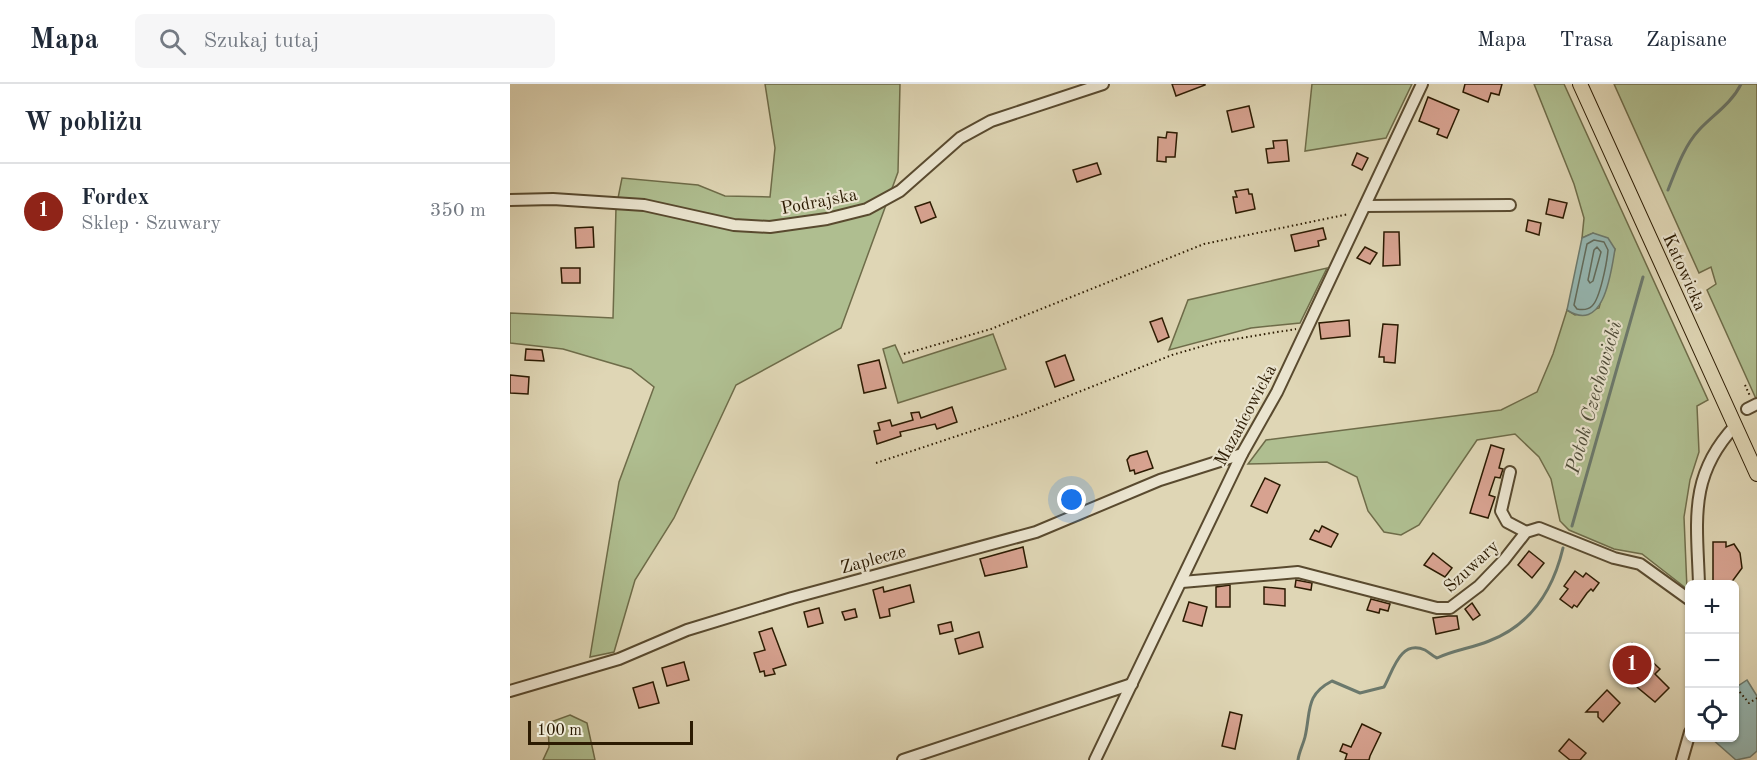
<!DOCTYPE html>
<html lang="pl">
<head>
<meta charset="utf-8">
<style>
  body { margin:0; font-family:"Old Standard TT",serif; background:#f6f6f7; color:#1f2937 }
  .controls { position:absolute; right:18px; bottom:18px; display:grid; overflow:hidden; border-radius:9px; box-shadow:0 2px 4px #0004 }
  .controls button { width:54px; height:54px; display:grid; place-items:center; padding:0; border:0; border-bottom:2px solid #e0e1e3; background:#fff; color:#1f2937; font:30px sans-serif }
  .scale { position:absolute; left:18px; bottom:15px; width:165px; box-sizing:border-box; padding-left:6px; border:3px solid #2c1b02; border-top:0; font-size:16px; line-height:21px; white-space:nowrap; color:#2c1b02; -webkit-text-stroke:4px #eae4cf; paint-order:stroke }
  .you { position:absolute; left:562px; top:416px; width:21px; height:21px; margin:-15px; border:4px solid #fff; border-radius:50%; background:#1a73e8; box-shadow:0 0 0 9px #1a73e833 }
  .badge { display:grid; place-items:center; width:39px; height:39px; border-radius:50%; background:#8f2418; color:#fff; font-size:20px; font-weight:700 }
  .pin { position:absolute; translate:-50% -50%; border:3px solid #fff; box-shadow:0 2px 6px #0006 }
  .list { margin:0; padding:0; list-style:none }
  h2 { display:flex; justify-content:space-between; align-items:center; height:78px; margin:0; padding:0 24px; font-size:26px }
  h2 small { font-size:20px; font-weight:400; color:#747a83 }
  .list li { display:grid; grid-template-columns:39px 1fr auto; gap:18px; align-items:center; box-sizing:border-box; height:96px; padding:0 24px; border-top:2px solid #e0e1e3 }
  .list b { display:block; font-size:22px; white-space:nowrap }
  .list p { margin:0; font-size:20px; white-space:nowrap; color:#747a83 }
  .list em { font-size:20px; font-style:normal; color:#747a83 }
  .icon { flex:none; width:33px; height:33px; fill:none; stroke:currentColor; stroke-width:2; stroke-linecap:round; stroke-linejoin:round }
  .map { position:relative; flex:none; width:1247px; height:676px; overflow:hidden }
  header { display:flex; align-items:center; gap:36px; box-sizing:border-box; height:84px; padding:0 30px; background:#fff; border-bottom:2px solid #e0e1e3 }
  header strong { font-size:28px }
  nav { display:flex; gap:33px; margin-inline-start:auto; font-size:21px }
  .search { width:420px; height:54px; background:#f6f6f7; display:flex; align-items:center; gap:15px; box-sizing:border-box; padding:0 21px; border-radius:9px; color:#747a83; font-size:22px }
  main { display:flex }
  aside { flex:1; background:#fff }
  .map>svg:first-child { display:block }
  .green { fill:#afbe90; stroke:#6e6c49; stroke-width:1.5 }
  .water { fill:#95b8b4; stroke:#6b796d; stroke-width:1.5 }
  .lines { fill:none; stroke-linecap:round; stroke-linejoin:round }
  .shore { stroke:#606a5b; stroke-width:1.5 }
  .stream { stroke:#6b796d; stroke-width:3 }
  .building { fill:#d7a290; stroke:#2c1b02; stroke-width:1.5 }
  .minor-casing { stroke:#594a2f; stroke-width:14 }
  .major-casing { stroke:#2c1b02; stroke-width:16 }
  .path { stroke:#2c1b02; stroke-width:2; stroke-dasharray:1.5 3; stroke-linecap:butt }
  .minor { stroke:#eae4cf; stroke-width:10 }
  .major { stroke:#dfd6b5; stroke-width:14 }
  .labels { text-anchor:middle; stroke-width:4.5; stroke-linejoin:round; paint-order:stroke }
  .street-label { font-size:18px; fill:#2c1b02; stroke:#eae4cf }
  .water-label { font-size:20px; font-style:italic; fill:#4c4a37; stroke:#eae4cf }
</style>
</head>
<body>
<header>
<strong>Mapa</strong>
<div class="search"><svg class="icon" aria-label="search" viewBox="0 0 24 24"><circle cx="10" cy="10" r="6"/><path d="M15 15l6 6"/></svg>Szukaj tutaj</div>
<nav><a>Mapa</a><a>Trasa</a><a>Zapisane</a></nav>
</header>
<main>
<aside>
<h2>W pobliżu<small></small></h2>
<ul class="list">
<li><span class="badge">1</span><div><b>Fordex</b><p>Sklep · Szuwary</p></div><em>350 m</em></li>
</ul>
</aside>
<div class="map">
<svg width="1247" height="676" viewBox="0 0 1247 676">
  <rect width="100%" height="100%" fill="#dfd6b5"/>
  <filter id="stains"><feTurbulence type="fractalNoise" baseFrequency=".00333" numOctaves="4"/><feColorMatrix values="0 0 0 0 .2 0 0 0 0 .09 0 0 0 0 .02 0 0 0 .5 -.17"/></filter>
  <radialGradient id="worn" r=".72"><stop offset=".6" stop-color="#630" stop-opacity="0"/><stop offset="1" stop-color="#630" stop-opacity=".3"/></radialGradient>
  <g class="green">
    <polygon points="255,0 390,0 388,88 331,244 226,301 164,434 125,496 104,568 80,573 109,398 144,303 121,285 53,265 0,259 0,229 103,234 106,124 112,94 188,101 215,112 260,113 265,64"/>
    <polygon points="802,0 902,0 876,54 795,67"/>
    <polygon points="1024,0 1054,0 1198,316 1187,322 1189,368 1180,396 1174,433 1177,505 1132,470 1104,465 1059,446 1050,437 1041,395 1029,373 1005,350 967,356 909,441 891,451 874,448 858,427 847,393 817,378 738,380 756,356 991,326 1027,308 1043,270 1057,226 1065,231 1089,224 1105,165 1083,149 1072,154 1074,134 1064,100"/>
    <polygon points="1104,0 1247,0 1247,317 1197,206 1206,200 1201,183 1189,189"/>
    <polygon points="817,184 790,239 741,244 659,266 678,216"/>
    <polygon points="483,250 496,285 388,319 373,265 385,261 393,279"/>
    <polygon points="60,631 77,639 85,676 33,676 39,663 38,639"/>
  </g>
  <g class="water">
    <path d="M1083,149L1098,154L1105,165C1101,189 1094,250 1057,226L1072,154Z"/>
    <polygon points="1237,596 1247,612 1247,667 1240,673 1226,676 1201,654 1224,654 1225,604"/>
  </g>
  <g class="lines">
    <g class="shore">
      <path d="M1084,156L1094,158L1098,166C1097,178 1090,215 1082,222C1078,226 1072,226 1067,225L1064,221L1077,160Z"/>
      <polygon points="1087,163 1091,168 1083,197 1080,199 1078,196 1084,166"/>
    </g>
    <g class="stream">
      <path d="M1158,106C1166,86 1174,62 1189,46C1203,31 1222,19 1231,0"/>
      <polyline points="1062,442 1133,193"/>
      <path d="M788,676C789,668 793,661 795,653C801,627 795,611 822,597L850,609L874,603C883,587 890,555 915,566C919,568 922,572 927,574C944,566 962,564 979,557C1021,541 1043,506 1053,464"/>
    </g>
  </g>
  <g class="building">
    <polygon points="662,0 695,0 695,1 666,12"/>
    <polygon points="955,0 992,0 989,11 981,9 978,18 953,8"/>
    <polygon points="918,13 949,26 937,54 927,50 929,45 909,37"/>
    <polygon points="739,22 744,43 722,48 717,27"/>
    <polygon points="657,48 667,49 665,73 656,73 656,78 647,77 648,53 656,54"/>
    <polygon points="777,56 779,77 758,79 756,65 764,64 763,57"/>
    <polygon points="847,69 858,74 852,86 842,81"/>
    <polygon points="587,79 591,90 567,98 563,86"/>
    <polygon points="738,105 739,110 742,110 745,125 726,129 723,113 727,113 725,107"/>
    <polygon points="1039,115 1057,119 1053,134 1036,130"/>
    <polygon points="420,118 426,133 411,139 405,123"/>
    <polygon points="1018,136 1031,139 1029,151 1016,147"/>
    <polygon points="83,143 84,163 66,164 65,144"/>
    <polygon points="813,144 816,155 808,157 809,162 785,167 781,151"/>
    <polygon points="874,148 889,148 890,181 873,182"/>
    <polygon points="855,163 867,169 860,180 847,174"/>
    <polygon points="51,184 70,184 70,199 52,199"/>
    <polygon points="652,234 659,253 648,258 640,238"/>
    <polygon points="839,236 840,252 811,255 809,239"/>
    <polygon points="873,240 888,241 885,279 874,278 874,273 869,273"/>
    <polygon points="16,265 32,266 34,277 15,276"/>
    <polygon points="555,271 564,296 545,303 536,278"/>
    <polygon points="369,276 376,304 354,309 348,281"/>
    <polygon points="0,291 19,293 18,310 0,309"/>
    <polygon points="442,323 447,338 427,345 425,340 390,348 391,352 367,360 364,347 370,346 368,339 380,336 382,342 403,336 401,329 409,328 411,334"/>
    <polygon points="981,361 994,365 989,384 993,385 990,394 985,393 979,411 985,413 978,434 960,429"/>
    <polygon points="637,367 643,384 625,390 624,386 620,387 617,376 620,372"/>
    <polygon points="755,394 770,401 757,429 741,422"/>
    <polygon points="812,442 828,450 821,463 800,455 805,446 809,448"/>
    <polygon points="1203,458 1216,458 1216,463 1224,460 1230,469 1232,484 1221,499 1203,499"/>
    <polygon points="513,463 517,483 475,492 470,475"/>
    <polygon points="1019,467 1034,479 1022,494 1008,481"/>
    <polygon points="923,469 942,484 935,493 914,481"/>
    <polygon points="1065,487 1073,493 1076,489 1089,499 1083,507 1081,505 1077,509 1067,523 1064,521 1062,524 1050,515 1058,505 1054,502"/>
    <polygon points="786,496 802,499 801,506 785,503"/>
    <polygon points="400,501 404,518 379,525 380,532 370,534 363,506 373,503 374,508"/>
    <polygon points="720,501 720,523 706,523 706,503"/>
    <polygon points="754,503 775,505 775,522 754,520"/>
    <polygon points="861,515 880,520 878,527 870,525 869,529 857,526"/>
    <polygon points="679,518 697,523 692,542 673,537"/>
    <polygon points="962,519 970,531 963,536 955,525"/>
    <polygon points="309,524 313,539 298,543 294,528"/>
    <polygon points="345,525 347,533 335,536 332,528"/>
    <polygon points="938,532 947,532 949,545 926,550 923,534"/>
    <polygon points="441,538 443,547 430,550 428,541"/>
    <polygon points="262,544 276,581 263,585 265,590 255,592 254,587 250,588 244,569 255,566 249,548"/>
    <polygon points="469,548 473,563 449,570 445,555"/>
    <polygon points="1122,559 1150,585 1145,590 1159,604 1145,618 1127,603 1131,597 1108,576"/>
    <polygon points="174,578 179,596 157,602 152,584"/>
    <polygon points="143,598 149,619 129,624 123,604"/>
    <polygon points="1097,606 1110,619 1093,638 1088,633 1088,628 1076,628"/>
    <polygon points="720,628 732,631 725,665 712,662"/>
    <polygon points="852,640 871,649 860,672 859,676 835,676 837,670 830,667 833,660 841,663"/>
    <polygon points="1059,655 1076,669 1070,676 1060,676 1049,667"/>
  </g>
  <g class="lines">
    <g class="minor-casing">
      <g id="minor">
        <polyline points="0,116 43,115 134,121 224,141 260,143 317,135 357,125 390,107 450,54 481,37 593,0"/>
        <polyline points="855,122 1000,121"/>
        <polyline points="1237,325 1247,320"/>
        <polyline points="1000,388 991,427 997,438 1016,448"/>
        <polyline points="672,498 788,488 927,524 940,524 969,502 994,476 1016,448 1029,444 1104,474 1130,480 1180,516"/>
        <path d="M1189,500C1187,437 1178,392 1225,342"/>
        <polyline points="0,607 109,575 177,546 282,514 526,448 650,396 732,370"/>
        <polyline points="393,676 622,600"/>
        <polyline points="585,676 732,370 767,308 912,0"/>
        <polyline points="1172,676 1180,648"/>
      </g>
    </g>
    <g class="major-casing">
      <polyline id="major" points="1070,0 1247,390"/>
    </g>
    <g class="path">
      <polyline points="394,270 481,245 694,160 839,130"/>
      <polyline points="1235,301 1240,312"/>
      <polyline points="366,379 513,330 662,271 707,258 786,245"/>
      <polyline points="1224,601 1239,619 1247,614"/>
    </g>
    <use href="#minor" class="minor"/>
    <use href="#major" class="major"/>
  </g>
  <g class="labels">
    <g class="street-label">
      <text transform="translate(309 117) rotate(-11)" y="6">Podrajska</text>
      <text transform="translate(1175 188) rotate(66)" y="6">Katowicka</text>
      <text transform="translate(735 331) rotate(-62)" y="6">Mazańcowicka</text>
      <text transform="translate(363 475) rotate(-15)" y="6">Zaplecze</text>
      <text transform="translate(961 482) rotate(-43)" y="6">Szuwary</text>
    </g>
    <g class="water-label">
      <text transform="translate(1083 313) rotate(-74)" y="7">Potok Czechowicki</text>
    </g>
  </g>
  <rect width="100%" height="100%" filter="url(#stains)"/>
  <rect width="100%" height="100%" fill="url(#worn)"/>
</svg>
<div class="controls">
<button>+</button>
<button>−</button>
<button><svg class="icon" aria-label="locate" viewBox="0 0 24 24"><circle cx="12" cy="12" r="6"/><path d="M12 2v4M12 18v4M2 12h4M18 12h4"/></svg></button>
</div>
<div class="scale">100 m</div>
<div class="you"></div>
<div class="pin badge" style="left:1122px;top:581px">1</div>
</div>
</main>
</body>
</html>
